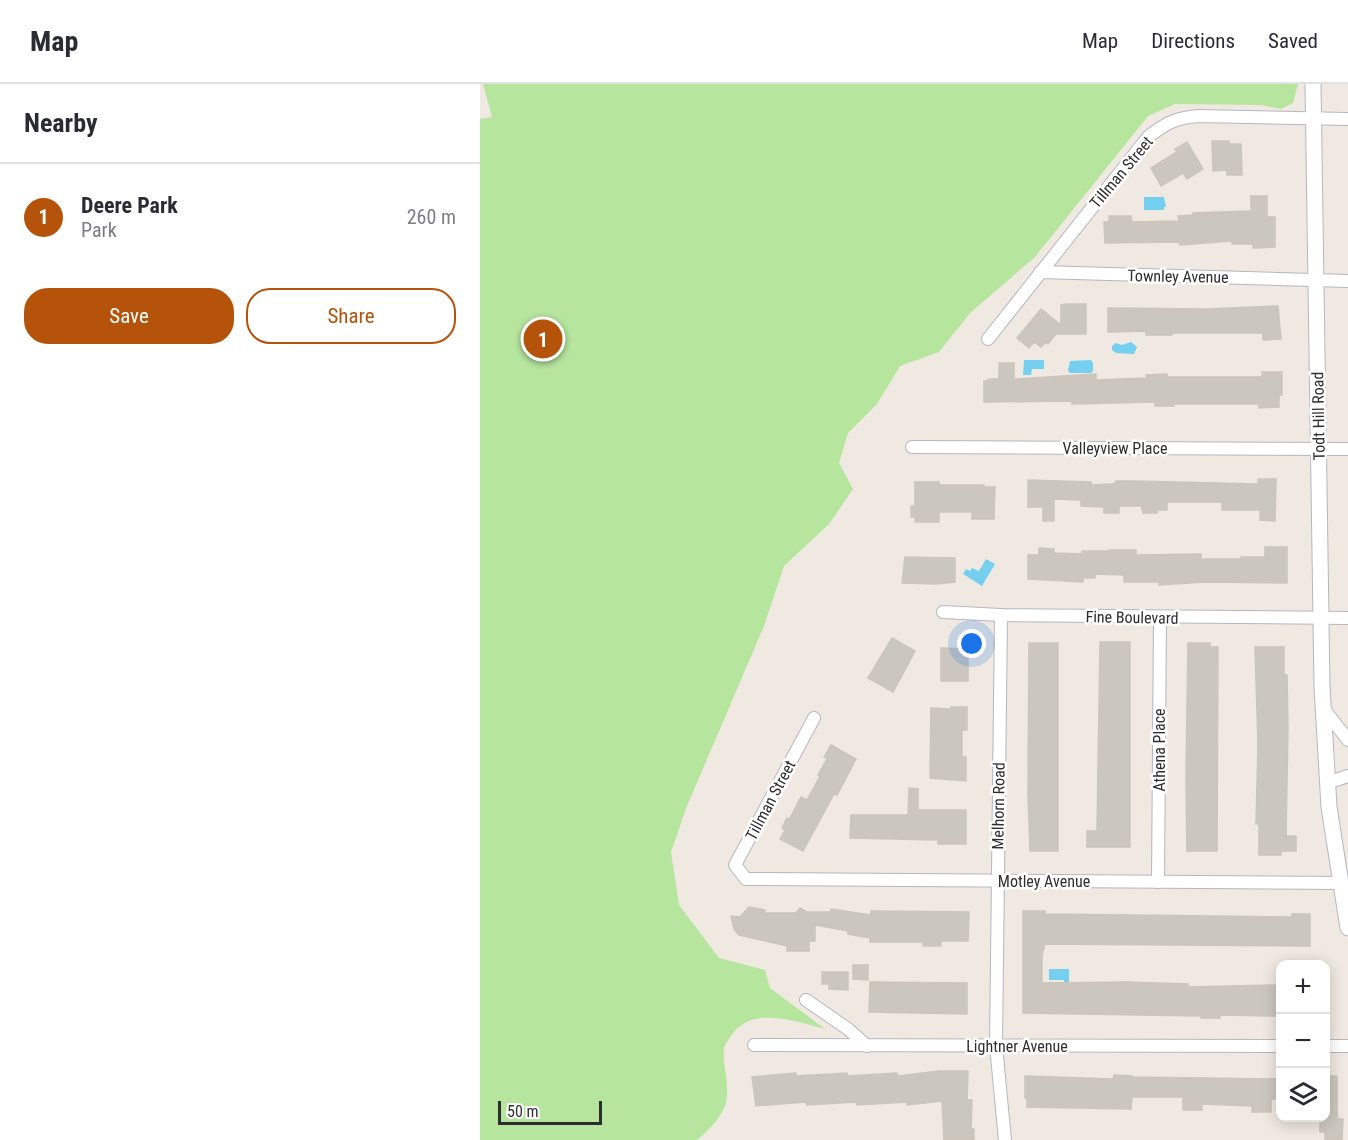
<!DOCTYPE html>
<html lang="en">
<head>
<meta charset="utf-8">
<style>
  body { margin:0; font-family:"Roboto Condensed",sans-serif; background:#f7f7f7; color:#2b2b33 }
  .controls { position:absolute; right:18px; bottom:18px; display:grid; overflow:hidden; border-radius:12px; box-shadow:0 3px 15px #0003 }
  .controls button { width:54px; height:54px; display:grid; place-items:center; padding:0; border:0; border-bottom:2px solid #e1e1e2; background:#fff; color:#2b2b33; font:30px sans-serif }
  .scale { position:absolute; left:18px; bottom:15px; width:104px; box-sizing:border-box; padding-left:6px; border:3px solid #2e2e2e; border-top:0; font-size:16px; line-height:21px; white-space:nowrap; color:#2e2e2e; -webkit-text-stroke:4px #fff; paint-order:stroke }
  .you { position:absolute; left:492px; top:560px; width:21px; height:21px; margin:-15px; border:4px solid #fff; border-radius:50%; background:#1a73e8; box-shadow:0 0 0 9px #1a73e833 }
  .badge { display:grid; place-items:center; width:39px; height:39px; border-radius:50%; background:#b45309; color:#fff; font-size:20px; font-weight:700 }
  .pin { position:absolute; translate:-50% -50%; border:3px solid #fff; box-shadow:0 2px 6px #0006 }
  .list { margin:0; padding:0; list-style:none }
  h2 { display:flex; justify-content:space-between; align-items:center; height:78px; margin:0; padding:0 24px; font-size:26px }
  h2 small { font-size:20px; font-weight:400; color:#7c7c81 }
  .list li { display:grid; grid-template-columns:39px 1fr auto; gap:18px; align-items:center; box-sizing:border-box; height:108px; padding:0 24px; border-top:2px solid #e1e1e2 }
  .list b { display:block; font-size:22px; white-space:nowrap }
  .list p { margin:0; font-size:20px; white-space:nowrap; color:#7c7c81 }
  .list em { font-size:20px; font-style:normal; color:#7c7c81 }
  .actions { display:flex; gap:12px; padding:18px 24px }
  .actions a { flex:1; padding:14px 0; border:2px solid #b45309; border-radius:24px; text-align:center; font-size:21px; color:#b45309 }
  .actions .main { background:#b45309; color:#fff }
  .icon { flex:none; width:33px; height:33px; fill:none; stroke:currentColor; stroke-width:2; stroke-linecap:round; stroke-linejoin:round }
  .map { position:relative; flex:none; width:868px; height:1056px; overflow:hidden }
  header { display:flex; align-items:center; gap:36px; box-sizing:border-box; height:84px; padding:0 30px; background:#fff; border-bottom:2px solid #e1e1e2 }
  header strong { font-size:28px }
  nav { display:flex; gap:33px; margin-inline-start:auto; font-size:21px }
  main { display:flex }
  aside { flex:1; background:#fff }
  .map>svg:first-child { display:block }
  .green { fill:#b6e59e }
  .water { fill:#75cff0 }
  .building { fill:#cbc7bf; stroke:#cbc5ba; stroke-width:1.5 }
  .lines { fill:none; stroke-linecap:round; stroke-linejoin:round }
  .minor-casing { stroke:#b4b7c1; stroke-width:14 }
  .tertiary-casing { stroke:#b4b7c1; stroke-width:17 }
  .minor { stroke:#fff; stroke-width:12 }
  .tertiary { stroke:#fff; stroke-width:15 }
  .labels { text-anchor:middle; stroke-width:5; stroke-linejoin:round; paint-order:stroke }
  .street-label { font-size:16px; fill:#2e2e2e; stroke:#fff }
</style>
</head>
<body>
<header>
<strong>Map</strong>
<nav><a>Map</a><a>Directions</a><a>Saved</a></nav>
</header>
<main>
<aside>
<h2>Nearby<small></small></h2>
<ul class="list">
<li><span class="badge">1</span><div><b>Deere Park</b><p>Park</p></div><em>260 m</em></li>
</ul>
<div class="actions"><a class="main">Save</a><a>Share</a></div>
</aside>
<div class="map">
<svg width="868" height="1056" viewBox="0 0 868 1056">
  <rect width="100%" height="100%" fill="#efe9e1"/>
  <path class="green" d="M3,0H818L813,19L801,25L781,21L695,20L668,32L555,173L490,229L459,268L420,282L397,320L368,349L359,379L373,405L349,440L304,482L284,542L207,722L191,768L199,821L239,874L285,886L290,904L345,945C315,937 271,921 251,952C248,956 245,960 244,964C242,982 252,1008 244,1024C238,1037 228,1047 217,1056H0V35L12,33Z"/>
  <g class="water">
    <polygon points="664,113 684,113 686,123 684,123 684,126 664,126"/>
    <polygon points="651,258 657,263 654,270 636,269 632,266 632,262 636,259 642,261"/>
    <polygon points="544,276 564,276 564,285 552,285 551,291 543,291"/>
    <polygon points="611,276 613,279 613,287 611,289 590,289 588,287 590,277"/>
    <polygon points="506,475 515,480 502,502 483,490 486,485 490,487 492,484 499,487"/>
    <polygon points="569,885 589,885 589,898 584,898 584,896 569,896"/>
  </g>
  <g class="building">
    <polygon points="732,57 749,57 749,60 761,60 762,91 747,91 747,86 733,87"/>
    <polygon points="707,58 723,85 707,95 703,89 681,102 671,84 697,68 695,65"/>
    <polygon points="771,112 787,112 787,133 795,133 795,163 773,164 773,160 752,160 752,157 700,161 699,158 625,159 624,138 629,138 629,132 651,132 652,138 699,137 698,132 713,131 713,129 771,127"/>
    <polygon points="587,220 606,220 606,250 576,250 568,260 566,258 561,263 554,258 549,264 537,254 561,225 581,241 581,221"/>
    <polygon points="798,222 801,255 783,256 783,249 692,249 692,251 666,251 666,247 628,248 628,224 728,225"/>
    <polygon points="519,279 534,279 534,295 616,290 616,296 667,294 666,291 687,290 687,293 782,293 782,288 802,288 802,311 799,311 799,323 779,324 779,320 694,320 694,322 675,322 675,318 592,320 592,317 504,318 504,297 508,297 508,295 519,295"/>
    <polygon points="778,395 796,395 795,437 780,436 780,426 742,426 742,418 687,418 687,426 677,426 677,429 663,429 661,422 639,422 639,429 624,429 624,423 601,422 601,416 574,415 574,437 563,437 563,423 548,423 548,396 611,398 611,401 632,400 636,399 636,397 652,397 778,400"/>
    <polygon points="435,398 459,398 459,401 504,401 504,403 515,403 514,435 492,435 492,428 459,428 459,438 435,438 435,433 431,433 431,422 435,422"/>
    <polygon points="785,463 807,463 807,499 725,498 679,501 679,498 644,498 644,491 615,490 615,494 603,494 603,498 548,495 548,471 559,471 559,464 574,465 574,469 602,470 602,467 629,467 629,466 656,466 656,471 721,470 721,475 761,475 761,473 785,473"/>
    <polygon points="425,473 475,474 475,498 456,500 422,499"/>
    <polygon points="412,554 435,567 413,608 388,594"/>
    <polygon points="620,558 650,558 650,763 607,763 607,747 617,747"/>
    <polygon points="549,559 578,559 578,767 550,767 548,710"/>
    <polygon points="708,559 730,559 730,563 738,563 737,767 707,767 706,694"/>
    <polygon points="775,563 804,563 804,591 807,591 808,644 806,752 816,752 816,767 801,767 801,771 779,771 779,740 776,740 778,661"/>
    <polygon points="461,564 488,565 488,597 461,597"/>
    <polygon points="471,623 487,623 487,646 482,646 482,673 486,673 486,697 450,694 451,624 471,625"/>
    <polygon points="351,661 376,675 357,711 354,710 323,767 300,755 305,746 302,744 307,734 309,736 321,713 327,716 340,692 338,691 347,675 344,673"/>
    <polygon points="429,704 438,705 438,726 486,726 486,760 458,760 458,756 370,754 371,731 428,731"/>
    <polygon points="269,823 285,826 285,829 316,829 320,824 327,828 350,828 351,825 391,831 391,827 489,828 488,857 461,857 461,862 443,862 443,858 390,858 390,854 368,850 368,847 335,841 335,857 329,857 329,867 307,867 307,862 259,851 254,845 251,832 260,833"/>
    <polygon points="543,827 565,827 565,830 812,833 812,830 830,830 830,862 565,860 562,871 562,899 647,898 708,900 708,903 797,901 797,932 740,931 740,934 721,934 721,932 543,929"/>
    <polygon points="373,881 388,881 388,896 373,895"/>
    <polygon points="342,888 368,888 368,906 349,905 349,900 342,900"/>
    <polygon points="390,898 487,899 487,930 389,928"/>
    <polygon points="459,987 488,987 487,1016 492,1016 491,1045 494,1045 494,1056 464,1056 462,1017 427,1021 427,1018 377,1021 376,1018 327,1021 326,1018 276,1022 272,993 316,989 316,992 367,989 367,992 417,989 418,992"/>
    <polygon points="634,991 652,992 652,993 801,995 801,1015 791,1015 791,1028 772,1028 772,1022 722,1020 722,1026 703,1026 703,1013 652,1013 651,1025 547,1023 547,1014 545,1014 545,992 633,995"/>
    <polygon points="846,992 857,992 857,1028 858,1035 863,1035 862,1056 845,1056 845,1048 840,1048 840,1035 846,1034"/>
  </g>
  <g class="lines">
    <g class="minor-casing">
      <g id="minor">
        <polyline points="560,188 868,197"/>
        <path d="M508,255L668,53C686,39 695,34 718,32L868,35"/>
        <polyline points="432,363 868,365"/>
        <polyline points="463,528 521,531 868,534"/>
        <polyline points="521,531 516,962 525,1056"/>
        <polyline points="843,624 868,656"/>
        <polyline points="334,634 255,781 266,795 861,799"/>
        <polyline points="847,699 868,692"/>
        <polyline points="678,798 680,533"/>
        <polyline points="326,916 368,945 387,962"/>
        <polyline points="274,961 800,962"/>
        <polyline points="846,962 868,962"/>
      </g>
    </g>
    <g class="tertiary-casing">
      <polyline id="tertiary" points="833,0 842,603 849,723 868,844"/>
    </g>
    <use href="#minor" class="minor"/>
    <use href="#tertiary" class="tertiary"/>
  </g>
  <g class="labels">
    <g class="street-label">
      <text transform="translate(641 88) rotate(-50)" y="6">Tillman Street</text>
      <text transform="translate(698 192) rotate(1)" y="6">Townley Avenue</text>
      <text transform="translate(838 332) rotate(-91)" y="6">Todt Hill Road</text>
      <text x="635" y="370">Valleyview Place</text>
      <text transform="translate(652 533) rotate(1)" y="6">Fine Boulevard</text>
      <text transform="translate(679 666) rotate(-90)" y="6">Athena Place</text>
      <text transform="translate(290 716) rotate(-62)" y="6">Tillman Street</text>
      <text transform="translate(518 722) rotate(-89)" y="6">Melhorn Road</text>
      <text x="564" y="803">Motley Avenue</text>
      <text x="537" y="968">Lightner Avenue</text>
    </g>
  </g>
</svg>
<div class="controls">
<button>+</button>
<button>−</button>
<button><svg class="icon" aria-label="layers" viewBox="0 0 24 24"><path d="M12 4l9 5-9 5-9-5zM3 14l9 5 9-5"/></svg></button>
</div>
<div class="scale">50 m</div>
<div class="you"></div>
<div class="pin badge" style="left:63px;top:255px">1</div>
</div>
</main>
</body>
</html>
